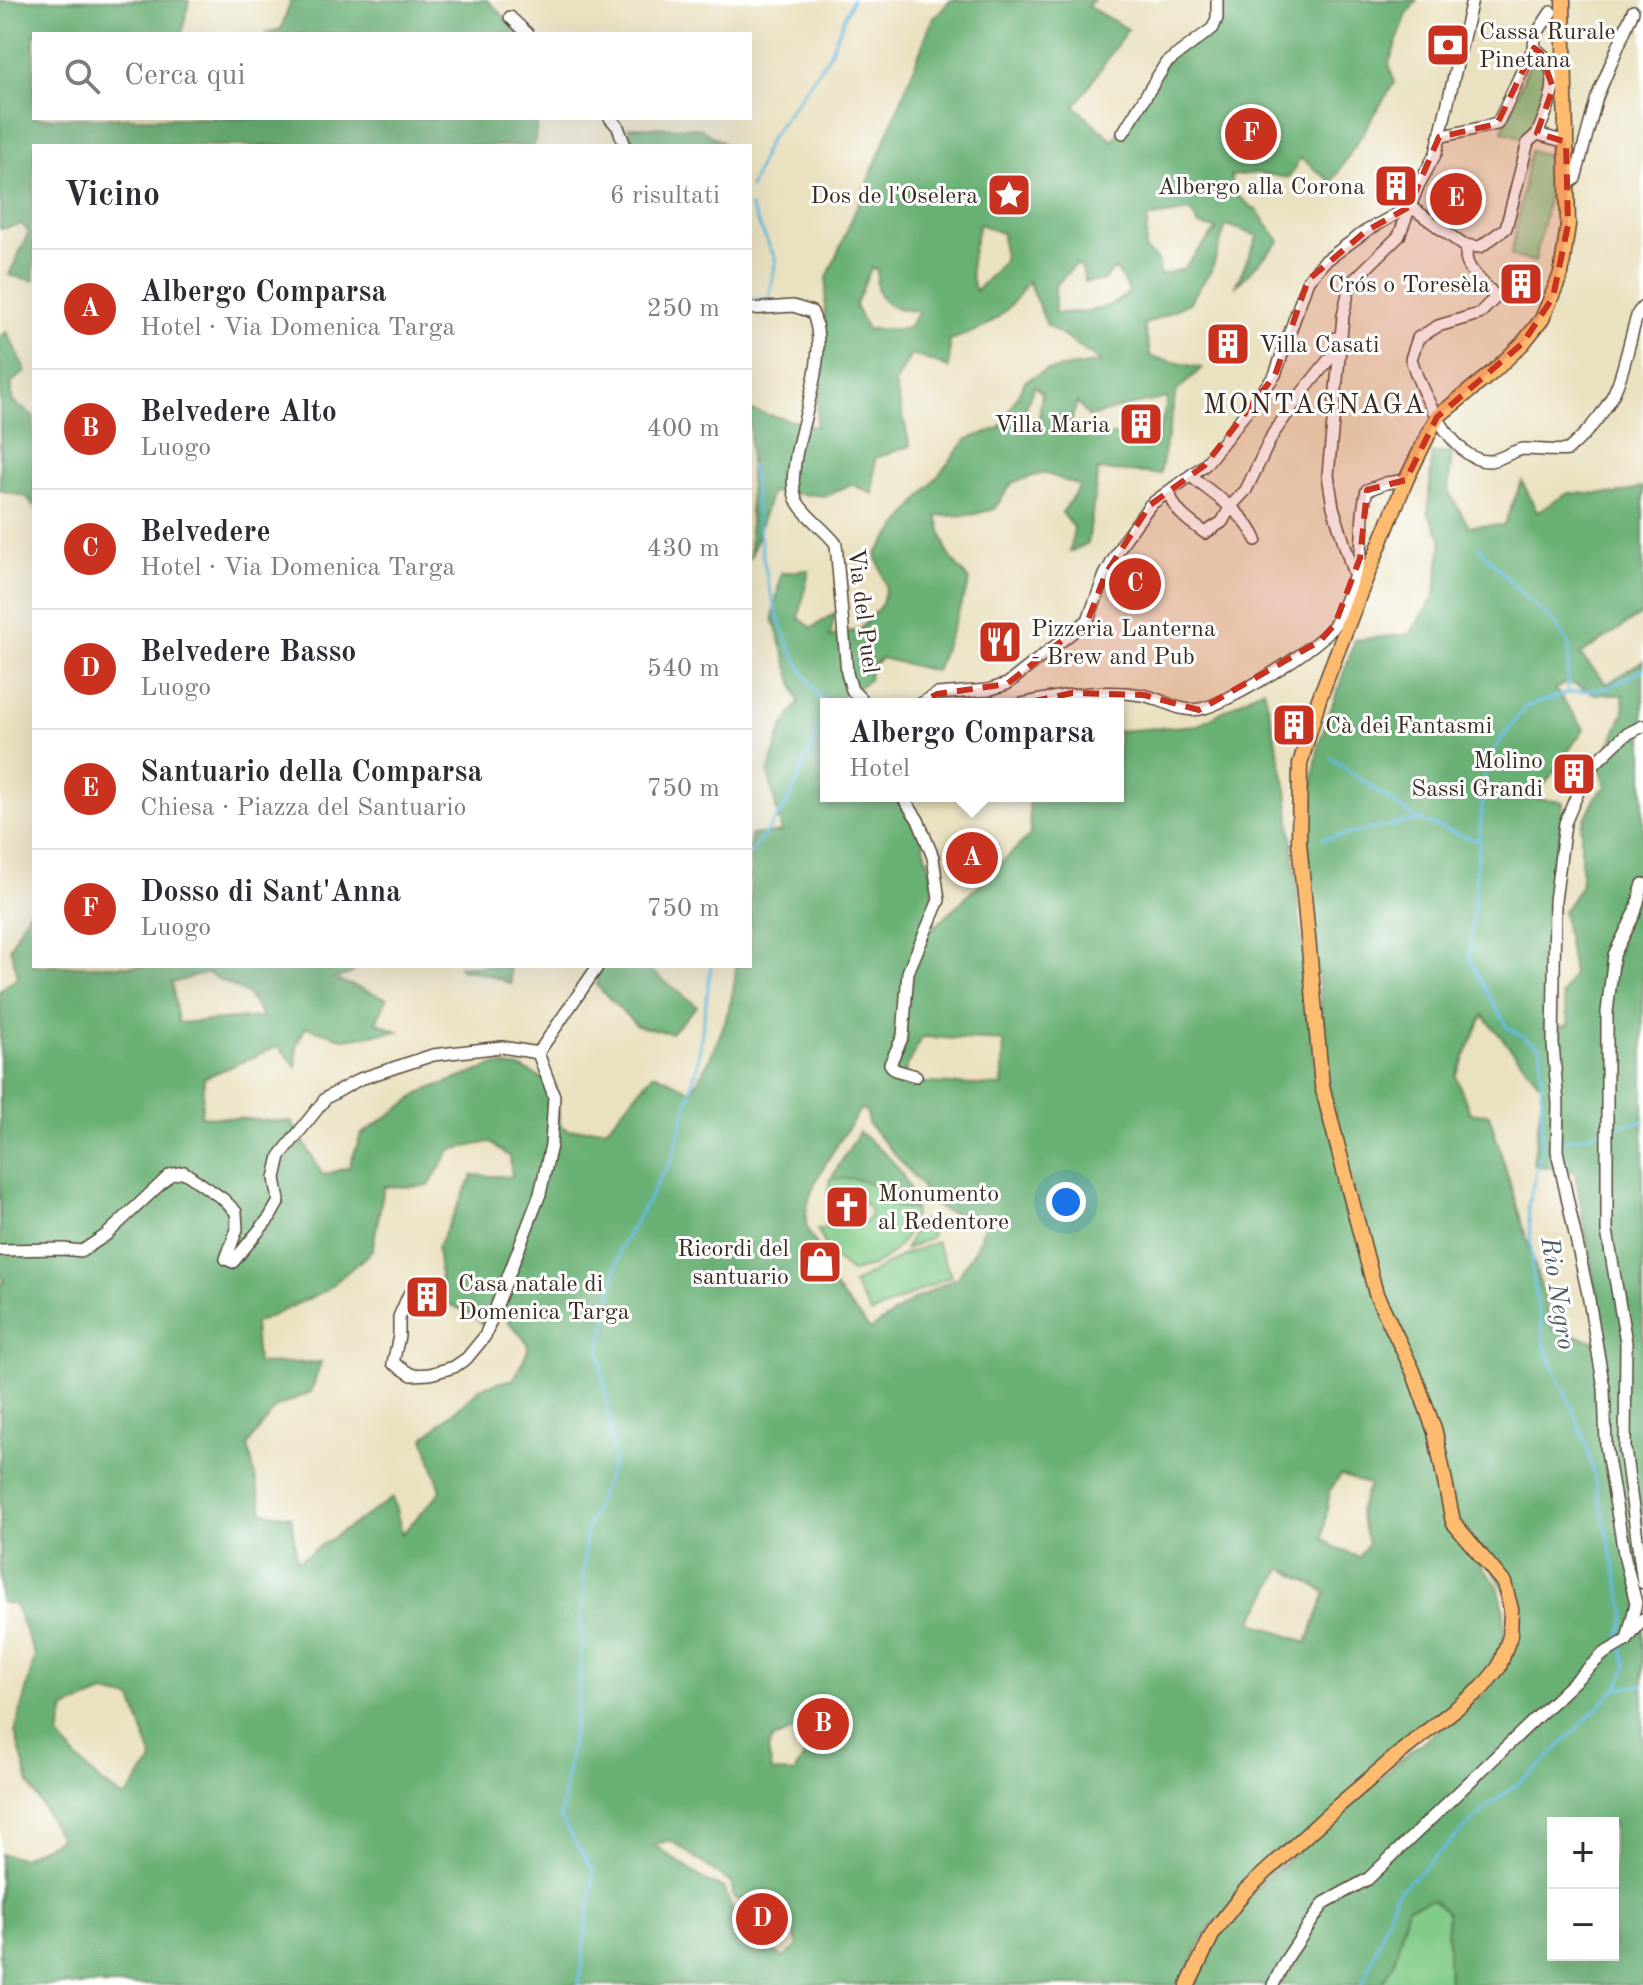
<!DOCTYPE html>
<html lang="it">
<head>
<meta charset="utf-8">
<style>
  body { margin:0; font-family:"Old Standard TT",serif; background:#f7f7f7; color:#2b2b33 }
  .controls { position:absolute; right:24px; bottom:24px; display:grid; overflow:hidden; border-radius:0px; box-shadow:0 8px 32px #0002 }
  .controls button { width:72px; height:72px; display:grid; place-items:center; padding:0; border:0; border-bottom:2px solid #e1e1e2; background:#fff; color:#2b2b33; font:40px sans-serif }
  .you { position:absolute; left:1066px; top:1202px; width:28px; height:28px; margin:-20px; border:6px solid #fff; border-radius:50%; background:#1a73e8; box-shadow:0 0 0 12px #1a73e833 }
  .badge { display:grid; place-items:center; width:52px; height:52px; border-radius:50%; background:#c8321e; color:#fff; font-size:26px; font-weight:700 }
  .pin { position:absolute; translate:-50% -50%; border:4px solid #fff; box-shadow:0 2px 8px #0006 }
  .popup { position:absolute; left:820px; top:698px; width:304px; height:104px; box-sizing:border-box; display:grid; place-content:center; border-radius:0px; background:#fff; filter:drop-shadow(0 2px 6px #0005); font-size:26px; white-space:nowrap; color:#7c7c81 }
  .popup b { font-size:30px; color:#2b2b33 }
  .popup::after { content:''; position:absolute; left:50%; top:100%; margin-left:-16px; border:16px solid transparent; border-top-color:#fff }
  .list { margin:0; padding:0; list-style:none }
  h2 { display:flex; justify-content:space-between; align-items:center; height:104px; margin:0; padding:0 32px; font-size:34px }
  h2 small { font-size:26px; font-weight:400; color:#7c7c81 }
  .list li { display:grid; grid-template-columns:52px 1fr auto; gap:24px; align-items:center; box-sizing:border-box; height:120px; padding:0 32px; border-top:2px solid #e1e1e2 }
  .list b { display:block; font-size:30px; white-space:nowrap }
  .list p { margin:0; font-size:26px; white-space:nowrap; color:#7c7c81 }
  .list em { font-size:26px; font-style:normal; color:#7c7c81 }
  .icon { flex:none; width:44px; height:44px; fill:none; stroke:currentColor; stroke-width:2; stroke-linecap:round; stroke-linejoin:round }
  .map { position:relative; flex:none; width:1643px; height:1985px; overflow:hidden }
  .search { position:absolute; background:#fff; box-shadow:0 8px 32px #0002; left:32px; top:32px; width:720px; height:88px; display:flex; align-items:center; gap:20px; box-sizing:border-box; padding:0 28px; border-radius:0px; color:#7c7c81; font-size:30px }
  .panel { position:absolute; background:#fff; box-shadow:0 8px 32px #0002; left:32px; top:144px; width:720px; height:824px; border-radius:0px }
  .map>svg:first-child { display:block }
  .green { fill:#82cc89; stroke:#5e7b54; stroke-width:2 }
  .forest { fill:#69b075; stroke:#526d4a; stroke-width:2; fill-rule:evenodd }
  .lines { fill:none; stroke-linecap:round; stroke-linejoin:round }
  .stream { stroke:#63bbe0; stroke-width:3 }
  .minor-casing { stroke:#554536; stroke-width:14 }
  .major-casing { stroke:#554536; stroke-width:17 }
  .minor { stroke:#fff; stroke-width:11 }
  .major { stroke:#febc71; stroke-width:14 }
  .marked { fill:#c8321e; fill-opacity:0.2; stroke:#c8321e; stroke-width:6; stroke-dasharray:16 10; stroke-linejoin:round }
  .labels { text-anchor:middle; stroke-width:6; stroke-linejoin:round; paint-order:stroke }
  .poi-label { font-size:24px; fill:#3b2a1e; stroke:#fff; text-anchor:start }
  .street-label { font-size:24px; fill:#3b2a1e; stroke:#fff }
  .water-label { font-size:26px; font-style:italic; fill:#495d62; stroke:#fff }
  .quarter-label { font-size:28px; letter-spacing:2px; fill:#3b2a1e; stroke:#fff }
</style>
</head>
<body>
<div class="map">
<svg width="1643" height="1985" viewBox="0 0 1643 1985">
  <rect width="100%" height="100%" fill="#fff"/>
  <filter id="ink" filterUnits="userSpaceOnUse"><feTurbulence type="fractalNoise" baseFrequency=".0125" numOctaves="2"/><feDisplacementMap in="SourceGraphic" scale="16" xChannelSelector="R" yChannelSelector="G"/><feConvolveMatrix kernelMatrix="1 2 1 2 8 2 1 2 1" color-interpolation-filters="sRGB"/></filter>
  <filter id="wash" filterUnits="userSpaceOnUse"><feTurbulence type="fractalNoise" baseFrequency=".006" numOctaves="4" result="noise"/><feDisplacementMap in="SourceGraphic" scale="32" xChannelSelector="R" yChannelSelector="G"/><feGaussianBlur stdDeviation="1.8" result="paint"/><feColorMatrix in="noise" values="0 0 0 0 0 0 0 0 0 0 0 0 0 0 0 0 0 1.4 0 .05"/><feComposite in="paint" operator="in"/></filter>
  <g filter="url(#wash)">
    <rect width="100%" height="100%" fill="#eae1c0"/>
    <g class="green">
      <path d="M1536,59C1562,76 1541,122 1523,138L1502,131L1531,60Z"/>
      <polygon points="1530,151 1557,156 1535,262 1511,256"/>
      <path d="M831,1179H856L884,1187L896,1206L915,1209C911,1242 883,1267 851,1272L831,1256L817,1229L851,1226V1221L866,1222L871,1214L868,1205L835,1200V1194L827,1193Z"/>
      <polygon points="922,1220 932,1231 931,1237 905,1250 918,1221"/>
      <polygon points="936,1242 951,1276 871,1314 853,1284 899,1257"/>
      <polygon points="1432,1900 1447,1911 1449,1985 1381,1985 1394,1962 1408,1906"/>
    </g>
    <g class="forest">
      <polygon points="0,0 189,0 182,34 34,34 34,118 538,118 534,146 34,146 34,281 9,275 29,232 22,224 0,229"/>
      <polygon points="291,0 487,0 522,34 264,34 281,29"/>
      <path d="M951,0H1094L1087,6L1128,29L1075,106L1113,141L1164,60L1212,23L1222,0H1417L1407,14L1389,63L1394,83L1332,182L1300,158L1289,178L1258,173L1231,176L1234,193L1257,211L1280,241L1235,287L1258,236L1226,225L1212,269L1189,303L1144,325L1151,357L1202,368L1176,392L1160,474L1098,470L1088,543L1070,552L1074,528L1062,513L1080,486L1044,473L1013,482L994,509L971,515L937,516L948,555L970,581L936,671L881,658L870,668L869,680L851,692L858,704H826V796H896L922,838L932,877L934,928L1030,835L1029,796H1118V731L1198,725L1264,688L1287,790L1316,1087L1429,1434L1447,1524L1498,1586L1504,1609V1635L1494,1663L1478,1683L1209,1928L1186,1970L1182,1985H0V1854L23,1858L60,1838L29,1783L15,1732L35,1656L15,1605L0,1602V1288L4,1280L0,1274V990L18,977L10,947L34,901V966H360L350,974L334,979L387,998L376,1022L398,1031L345,1039L306,1027L297,1043L296,1067L279,1046L204,1078L201,1116L292,1122L323,1175L349,1167L361,1135L424,1091L495,1065L522,1068L555,1085L560,1125L568,1130L607,1128L654,1073L692,1091C714,1054 734,1009 736,966H750V835L782,832L768,773L782,729L799,702L773,618L781,573L809,570L799,618L812,628L835,613L830,637L860,629L882,604L886,586L876,554L967,439L1000,428L1025,381L1044,371L1101,362L1047,325L1028,281C1006,317 989,328 950,340L949,368L911,354L895,384L910,446L875,458L873,494L851,484L827,496L771,492L750,559V410L816,427L827,278L896,114L932,20ZM1190,211L1199,225L1217,229L1183,269L1160,275L1159,262L1145,249L1148,218ZM979,224L1002,233L1004,261L976,291C965,268 974,247 979,224ZM1076,264L1082,268L1085,282L1102,281L1116,268L1129,292C1106,313 1085,312 1055,313V286ZM871,268L878,270C871,304 892,310 920,311L906,329H867L855,306ZM1034,386L1042,393L1038,425L1021,421ZM1168,398L1160,429L1146,450L1121,435H1067L1077,402L1089,417L1127,406ZM207,973L246,993L263,1017L178,1023L172,983ZM922,1037L1004,1041L1002,1086L904,1082L906,1068ZM861,1108L867,1113L868,1123L921,1185C925,1210 957,1217 980,1214L984,1226L977,1246L958,1277L913,1300L870,1330L826,1277L804,1278L801,1262L825,1256C818,1246 807,1234 806,1222C803,1188 843,1138 861,1108ZM490,1142L510,1157L512,1177L473,1175L437,1248L443,1301L469,1313L483,1324L493,1305L527,1342L528,1350L514,1379L482,1387L424,1438L441,1491L402,1534L393,1498L297,1561L291,1516L263,1512L248,1445L275,1408L311,1392L321,1362L257,1364L254,1324L325,1291L372,1251L384,1187L429,1186L450,1150ZM1341,1475L1369,1485L1359,1511L1368,1543L1359,1558L1333,1546L1323,1538L1330,1490ZM1282,1568L1326,1592L1307,1643L1252,1622ZM104,1693L132,1699L153,1760L125,1798C95,1780 80,1764 59,1736L65,1709ZM811,1706L816,1713L838,1718L840,1728L832,1739L811,1758L806,1753L794,1773L772,1772L768,1750L773,1739L803,1727ZM670,1840L732,1884L733,1898L758,1904L791,1926L798,1946L784,1958C755,1936 733,1926 725,1888L709,1883L654,1845Z"/>
      <polygon points="628,127 699,128 728,146 634,146"/>
      <polygon points="7,332 26,371 12,382 12,401 34,417 34,508 27,497 0,490 0,336"/>
      <path d="M1432,453H1452L1448,491L1469,526L1504,525L1522,481L1537,512L1568,493L1617,494L1643,487V613L1580,655L1607,684L1643,661V1985H1449L1447,1912L1432,1900L1408,1906L1394,1962L1381,1985H1194L1219,1935L1249,1895L1411,1751L1487,1692L1517,1608L1459,1519L1381,1292L1328,1085L1305,829L1319,744L1355,640L1410,634L1435,596L1442,540L1428,512ZM1568,682L1596,694L1623,695L1624,712L1601,767L1606,787L1597,795L1581,827V885L1563,912L1573,974L1562,995L1569,1025L1544,1030L1563,802L1535,798L1584,729L1555,689ZM1483,1015L1543,1087L1533,1165L1575,1172L1605,1344L1554,1330L1489,1114L1470,1113L1456,1076ZM1553,1823H1613V1955H1553Z"/>
      <polygon points="459,966 509,966 511,984 487,974 460,969"/>
      <polygon points="599,966 645,966 697,1006 671,1033 637,1026 597,986"/>
      <path d="M859,1132C889,1156 907,1169 915,1209L896,1207L883,1187L856,1179H831Z"/>
    </g>
    <g class="lines">
      <g class="stream">
        <polyline points="750,188 769,140 828,57 852,0"/>
        <polyline points="750,206 776,260 769,298 750,300"/>
        <path d="M750,466L753,471C756,523 765,588 785,636C796,662 811,684 826,706"/>
        <polyline points="1478,546 1520,592 1556,624 1569,645 1567,693"/>
        <polyline points="1331,758 1418,820 1478,841"/>
        <polyline points="1323,839 1418,820"/>
        <polyline points="750,854 789,801 826,711"/>
        <polyline points="1612,1127 1643,1121"/>
        <polyline points="1562,1142 1604,1130"/>
        <polyline points="1619,1687 1643,1685"/>
        <polyline points="579,1985 594,1872 560,1818 579,1694 585,1534 614,1461 600,1350 620,1249 673,1156 697,1067 711,966"/>
        <polyline points="1363,1985 1396,1894 1485,1809 1540,1766 1618,1687 1627,1666 1619,1638 1626,1615 1586,1442 1545,1346 1534,1285 1528,1206 1542,1148 1541,1047 1507,1027 1469,959 1486,761 1525,707 1567,693 1608,688 1643,669"/>
      </g>
    </g>
  </g>
  <g filter="url(#ink)">
    <g class="lines">
      <g class="minor-casing">
        <g id="minor">
          <polyline points="510,17 528,34"/>
          <polyline points="610,118 618,127 625,146"/>
          <polyline points="1123,133 1166,63 1213,28 1217,18 1217,0"/>
          <path d="M1537,134C1549,107 1567,68 1534,48L1535,36L1551,12"/>
          <path d="M1439,137L1497,124C1511,99 1519,73 1534,48"/>
          <polyline points="1567,184 1575,179 1597,97 1633,11"/>
          <polyline points="1410,206 1463,245 1480,247 1506,228 1528,142 1537,134 1566,142"/>
          <path d="M1469,246C1457,265 1485,283 1496,297L1479,314L1438,326L1418,338L1411,359C1420,388 1452,461 1488,461C1500,461 1512,450 1524,449C1539,449 1553,452 1568,450C1588,432 1607,411 1617,386C1626,363 1630,337 1638,313L1643,307"/>
          <path d="M750,309L793,306L812,312C830,350 803,415 796,456C794,470 791,485 796,499C802,514 825,529 836,544L847,673L852,690L866,704"/>
          <path d="M1191,476C1213,495 1245,512 1256,540"/>
          <path d="M1169,492C1175,513 1188,520 1205,533L1222,522L1231,506L1246,490L1273,434L1298,398L1334,353L1335,338"/>
          <polyline points="1354,575 1333,507 1328,475 1343,316 1350,284 1399,236 1418,186 1436,153 1472,0"/>
          <polyline points="920,704 937,694 988,690 1007,684 1088,620 1105,575 1125,539 1150,505 1205,465 1275,375 1308,280 1324,262 1366,231 1409,207"/>
          <path d="M1021,704C1061,695 1101,689 1142,695C1162,698 1178,713 1200,709C1226,705 1320,647 1334,625C1341,615 1358,569 1360,557C1364,534 1360,513 1367,490L1386,483L1406,480"/>
          <polyline points="902,796 918,820 933,857 939,900 908,972 903,1036 890,1064 895,1070 916,1076"/>
          <polyline points="1643,884 1635,913 1614,955 1607,1012 1607,1231 1626,1342 1625,1449 1643,1583"/>
          <polyline points="538,1053 598,966"/>
          <polyline points="0,1250 63,1249 82,1251 106,1235 170,1175 184,1172 223,1199 236,1212 237,1229 226,1259 233,1262 270,1217 279,1201 275,1178 280,1156 326,1098 360,1079 433,1055 502,1047 538,1053"/>
          <polyline points="409,1294 399,1317 399,1336 393,1363 412,1375 430,1374 454,1367 467,1358 485,1336 540,1194 551,1145 554,1096 538,1053"/>
          <polyline points="1627,1640 1636,1603 1625,1559 1606,1446 1604,1388 1588,1294 1557,1151 1558,1104 1553,1044 1554,977 1555,901 1565,823 1587,771 1625,735 1643,726"/>
          <polyline points="1273,1985 1285,1961 1324,1903 1368,1879 1603,1654 1627,1640 1643,1619"/>
        </g>
      </g>
      <g class="major-casing">
        <polyline id="major" points="1188,1985 1214,1931 1245,1891 1338,1806 1407,1747 1482,1688 1499,1667 1510,1636 1511,1609 1504,1583 1453,1522 1435,1432 1413,1371 1376,1294 1322,1086 1299,842 1300,764 1319,699 1362,588 1406,480 1437,417 1493,372 1523,343 1542,319 1561,274 1568,225 1563,0"/>
      </g>
      <use href="#minor" class="minor"/>
      <use href="#major" class="major"/>
    </g>
  </g>
  <path class="marked" d="M1534,48L1541,53L1553,88L1537,133L1566,142L1568,225L1553,297L1523,343L1437,417L1406,480L1367,490L1360,558L1335,624L1320,641L1199,710L1144,695L1072,693L979,713L914,707L937,694L1007,684L1088,620L1105,575L1150,505L1205,465L1275,375L1308,280L1366,231L1409,207L1439,137L1497,124Z"/>
  <defs>
    <g id="bank-square" transform="scale(2.3)"><rect x="-9" y="-9" width="18" height="18" rx="4" fill="#c8321e" stroke="#fff"/><path d="M-6-4H6V4H-6ZM0-2.3a2.3 2.3 0 1 0 0 4.6a2.3 2.3 0 1 0 0-4.6Z" fill="#fff"/></g>
    <g id="building-square" transform="scale(2.3)"><rect x="-9" y="-9" width="18" height="18" rx="4" fill="#c8321e" stroke="#fff"/><path d="M-4-6H4V6H1V3H-1V6H-4ZM-2.5-4.3h1.7v1.8h-1.7ZM.8-4.3h1.7v1.8H.8ZM-2.5-1h1.7V.8h-1.7ZM.8-1h1.7V.8H.8Z" fill="#fff"/></g>
    <g id="sight-square" transform="scale(2.3)"><rect x="-9" y="-9" width="18" height="18" rx="4" fill="#c8321e" stroke="#fff"/><path d="M0-6L1.8-2.2L6-1.7L2.9 1.2L3.7 5.4L0 3.3L-3.7 5.4L-2.9 1.2L-6-1.7L-1.8-2.2Z" fill="#fff"/></g>
    <g id="restaurant-square" transform="scale(2.3)"><rect x="-9" y="-9" width="18" height="18" rx="4" fill="#c8321e" stroke="#fff"/><path d="M-5-6h1v4h1v-4h1v4h1v-4h1v5L-1.5 .5V6h-2V.5L-5-1ZM5-6V6H3V1.5H1.5Q1.5-4 5-6Z" fill="#fff"/></g>
    <g id="church-square" transform="scale(2.3)"><rect x="-9" y="-9" width="18" height="18" rx="4" fill="#c8321e" stroke="#fff"/><path d="M-1.2-6h2.4v3.5h3.3v2.4h-3.3V6h-2.4V-.1h-3.3v-2.4h3.3Z" fill="#fff"/></g>
    <g id="shop-square" transform="scale(2.3)"><rect x="-9" y="-9" width="18" height="18" rx="4" fill="#c8321e" stroke="#fff"/><path d="M-5-2.5h2.3a2.7 3.5 0 0 1 5.4 0H5L5.5 6h-11ZM-1.5-2.5h3a1.5 2.3 0 0 0-3 0Z" fill="#fff"/></g>
  </defs>
  <g fill-rule="evenodd">
    <use href="#bank-square" x="1448" y="45"/>
    <use href="#building-square" x="1396" y="186"/>
    <use href="#sight-square" x="1009" y="195"/>
    <use href="#building-square" x="1521" y="284"/>
    <use href="#building-square" x="1228" y="344"/>
    <use href="#building-square" x="1141" y="424"/>
    <use href="#restaurant-square" x="1000" y="642"/>
    <use href="#building-square" x="1294" y="725"/>
    <use href="#building-square" x="1574" y="774"/>
    <use href="#church-square" x="847" y="1207"/>
    <use href="#shop-square" x="820" y="1262"/>
    <use href="#building-square" x="427" y="1297"/>
  </g>
  <g class="labels">
    <g class="poi-label">
      <text x="1479" y="39">Cassa Rurale<tspan x="1479" dy="28">Pinetana</tspan></text>
      <text x="1365" y="194" text-anchor="end">Albergo alla Corona</text>
      <text x="978" y="203" text-anchor="end">Dos de l'Oselera</text>
      <text x="1490" y="292" text-anchor="end">Crós o Toresèla</text>
      <text x="1259" y="352">Villa Casati</text>
      <text x="1110" y="432" text-anchor="end">Villa Maria</text>
      <text x="1031" y="636">Pizzeria Lanterna<tspan x="1031" dy="28">- Brew and Pub</tspan></text>
      <text x="1325" y="733">Cà dei Fantasmi</text>
      <text x="1543" y="768" text-anchor="end">Molino<tspan x="1543" dy="28">Sassi Grandi</tspan></text>
      <text x="878" y="1201">Monumento<tspan x="878" dy="28">al Redentore</tspan></text>
      <text x="789" y="1256" text-anchor="end">Ricordi del<tspan x="789" dy="28">santuario</tspan></text>
      <text x="458" y="1291">Casa natale di<tspan x="458" dy="28">Domenica Targa</tspan></text>
    </g>
    <g class="street-label">
      <text transform="translate(864 611) rotate(83)" y="8">Via del Puel</text>
    </g>
    <g class="water-label">
      <text transform="translate(1559 1293) rotate(81)" y="9">Rio Negro</text>
    </g>
    <g class="quarter-label">
      <text x="1315" y="413">MONTAGNAGA</text>
    </g>
  </g>
</svg>
<div class="controls">
<button>+</button>
<button>−</button>
</div>
<div class="you"></div>
<div class="pin badge" style="left:972px;top:858px">A</div>
<div class="popup"><b>Albergo Comparsa</b>Hotel</div>
<div class="pin badge" style="left:823px;top:1724px">B</div>
<div class="pin badge" style="left:1135px;top:584px">C</div>
<div class="pin badge" style="left:762px;top:1919px">D</div>
<div class="pin badge" style="left:1456px;top:199px">E</div>
<div class="pin badge" style="left:1251px;top:134px">F</div>
<div class="search"><svg class="icon" aria-label="search" viewBox="0 0 24 24"><circle cx="10" cy="10" r="6"/><path d="M15 15l6 6"/></svg>Cerca qui</div>
<section class="panel">
<h2>Vicino<small>6 risultati</small></h2>
<ul class="list">
<li><span class="badge">A</span><div><b>Albergo Comparsa</b><p>Hotel · Via Domenica Targa</p></div><em>250 m</em></li>
<li><span class="badge">B</span><div><b>Belvedere Alto</b><p>Luogo</p></div><em>400 m</em></li>
<li><span class="badge">C</span><div><b>Belvedere</b><p>Hotel · Via Domenica Targa</p></div><em>430 m</em></li>
<li><span class="badge">D</span><div><b>Belvedere Basso</b><p>Luogo</p></div><em>540 m</em></li>
<li><span class="badge">E</span><div><b>Santuario della Comparsa</b><p>Chiesa · Piazza del Santuario</p></div><em>750 m</em></li>
<li><span class="badge">F</span><div><b>Dosso di Sant'Anna</b><p>Luogo</p></div><em>750 m</em></li>
</ul>
</section>
</div>
</body>
</html>
